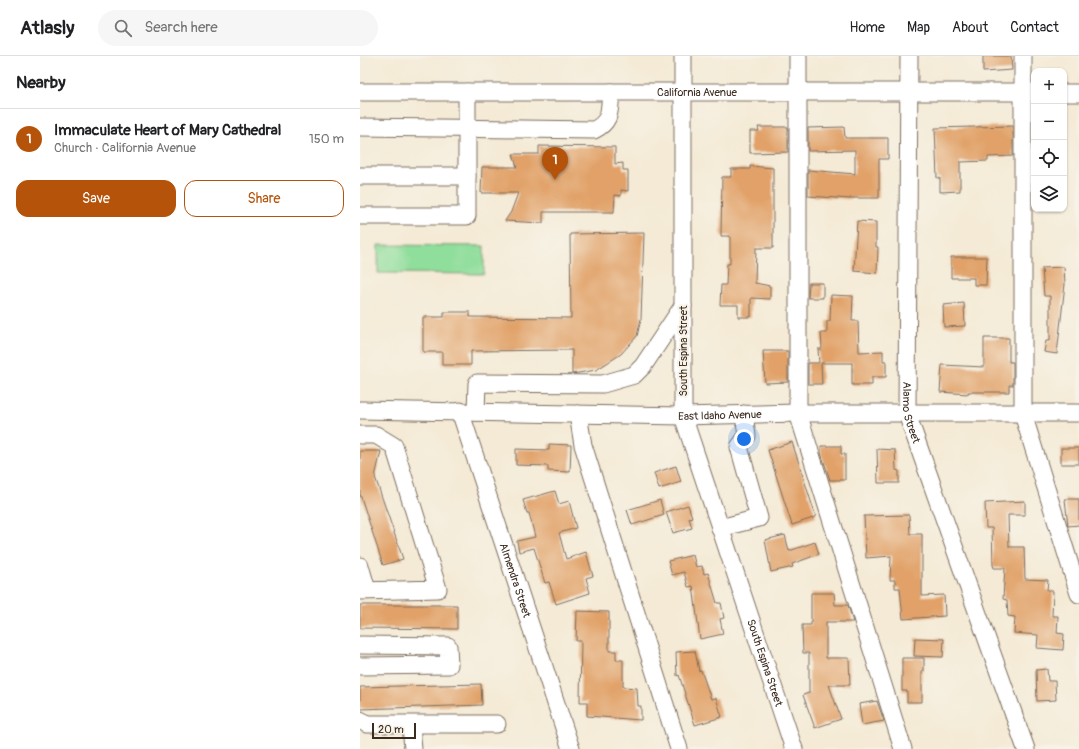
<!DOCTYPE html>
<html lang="en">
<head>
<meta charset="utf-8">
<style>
  body { margin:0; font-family:Pangolin,sans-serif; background:#f6f6f6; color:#202124 }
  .controls { position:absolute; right:12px; top:12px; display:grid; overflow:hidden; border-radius:8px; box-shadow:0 1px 3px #0004 }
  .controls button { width:36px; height:36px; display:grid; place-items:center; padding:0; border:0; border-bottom:1px solid #e0e0e0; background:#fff; color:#202124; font:20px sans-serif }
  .scale { position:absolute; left:12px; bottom:10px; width:44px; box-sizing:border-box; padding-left:4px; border:2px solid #3b2a1e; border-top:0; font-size:11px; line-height:14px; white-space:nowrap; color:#3b2a1e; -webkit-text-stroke:3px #f7f3e8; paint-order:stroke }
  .you { position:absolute; left:384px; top:383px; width:14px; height:14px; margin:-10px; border:3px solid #fff; border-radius:50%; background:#1a73e8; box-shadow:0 0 0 6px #1a73e833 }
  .badge { display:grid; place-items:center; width:26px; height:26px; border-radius:50%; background:#b45309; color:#fff; font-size:13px; font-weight:700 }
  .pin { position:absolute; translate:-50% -33px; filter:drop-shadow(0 1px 2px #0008) }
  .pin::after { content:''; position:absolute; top:21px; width:14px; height:12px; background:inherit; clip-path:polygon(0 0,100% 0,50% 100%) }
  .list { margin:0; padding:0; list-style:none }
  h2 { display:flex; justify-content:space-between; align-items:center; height:52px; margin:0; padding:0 16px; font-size:17px }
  h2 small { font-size:13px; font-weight:400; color:#757577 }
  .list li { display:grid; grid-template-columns:26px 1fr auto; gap:12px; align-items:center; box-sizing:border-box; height:60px; padding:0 16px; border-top:1px solid #e0e0e0 }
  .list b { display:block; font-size:15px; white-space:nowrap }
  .list p { margin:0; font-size:13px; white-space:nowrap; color:#757577 }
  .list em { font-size:13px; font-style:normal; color:#757577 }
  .actions { display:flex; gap:8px; padding:12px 16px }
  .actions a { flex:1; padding:9px 0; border:1px solid #b45309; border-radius:12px; text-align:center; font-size:14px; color:#b45309 }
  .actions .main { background:#b45309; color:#fff }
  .icon { flex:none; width:22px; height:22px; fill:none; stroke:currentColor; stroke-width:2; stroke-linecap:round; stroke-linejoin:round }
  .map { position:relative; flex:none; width:719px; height:693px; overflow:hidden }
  header { display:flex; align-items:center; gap:24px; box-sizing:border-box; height:56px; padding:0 20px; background:#fff; border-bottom:1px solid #e0e0e0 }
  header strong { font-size:19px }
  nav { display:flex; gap:22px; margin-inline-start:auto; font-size:14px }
  .search { width:280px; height:36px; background:#f6f6f6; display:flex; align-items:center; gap:10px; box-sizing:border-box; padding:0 14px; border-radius:22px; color:#757577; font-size:15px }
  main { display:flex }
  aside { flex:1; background:#fff }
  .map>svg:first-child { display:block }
  .green { fill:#90de9c; stroke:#66845d }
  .building { fill:#e1a168 }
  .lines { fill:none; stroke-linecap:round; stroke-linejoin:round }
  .minor-casing { stroke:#7c6d5e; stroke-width:19 }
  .minor { stroke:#fff; stroke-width:17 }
  .labels { text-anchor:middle; stroke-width:4; stroke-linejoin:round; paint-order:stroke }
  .street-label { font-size:11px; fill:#3b2a1e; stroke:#f7f3e8 }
</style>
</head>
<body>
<header>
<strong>Atlasly</strong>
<div class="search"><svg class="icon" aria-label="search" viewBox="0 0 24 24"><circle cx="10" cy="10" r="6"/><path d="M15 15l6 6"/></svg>Search here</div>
<nav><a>Home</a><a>Map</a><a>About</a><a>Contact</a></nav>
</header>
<main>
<aside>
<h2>Nearby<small></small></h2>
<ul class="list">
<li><span class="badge">1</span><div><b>Immaculate Heart of Mary Cathedral</b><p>Church · California Avenue</p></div><em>150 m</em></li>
</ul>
<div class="actions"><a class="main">Save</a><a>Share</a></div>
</aside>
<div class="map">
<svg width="719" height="693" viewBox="0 0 719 693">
  <rect width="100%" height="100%" fill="#f7f3e8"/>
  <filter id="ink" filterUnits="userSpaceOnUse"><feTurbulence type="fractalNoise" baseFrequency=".025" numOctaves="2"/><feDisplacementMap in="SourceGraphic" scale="8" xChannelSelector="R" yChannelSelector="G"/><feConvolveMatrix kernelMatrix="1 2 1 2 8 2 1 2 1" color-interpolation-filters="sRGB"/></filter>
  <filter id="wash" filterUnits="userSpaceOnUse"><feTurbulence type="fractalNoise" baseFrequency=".012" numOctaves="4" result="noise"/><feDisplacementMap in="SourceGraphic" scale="16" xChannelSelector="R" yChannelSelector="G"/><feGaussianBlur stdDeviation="0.9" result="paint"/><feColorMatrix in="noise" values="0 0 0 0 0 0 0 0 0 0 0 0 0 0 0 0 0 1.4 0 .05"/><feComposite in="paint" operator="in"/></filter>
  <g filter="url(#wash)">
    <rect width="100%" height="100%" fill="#f4ead5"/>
    <polygon class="green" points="18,189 124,190 124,218 18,217"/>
    <g id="blocks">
      <g class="building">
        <polygon points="623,0 651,0 652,14 623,16"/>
        <polygon points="653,70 653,100 628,101 628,105 600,106 600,135 580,136 580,122 577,122 575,72"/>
        <polygon points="398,71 428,71 428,96 390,97 390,75 399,75"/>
        <polygon points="484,71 485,82 528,82 528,103 519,103 519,142 490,142 490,143 448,140 448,114 495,118 495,94 448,95 448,72"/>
        <polygon points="179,90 255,91 255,108 263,107 263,114 268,114 268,135 261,134 261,140 255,139 254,156 183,156 183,167 145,165 151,156 158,137 121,137 122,111 157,111 153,98 179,98"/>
        <polygon points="390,110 413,112 413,192 396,192 395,227 410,230 410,243 391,242 391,261 378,261 378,249 360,249 361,229 366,229 367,208 370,208 370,180 361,180 362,121 371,121 371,113 390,113"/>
        <polygon points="497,165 516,166 516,191 518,191 517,217 494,215"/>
        <polygon points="284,177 281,263 277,280 261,298 236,314 212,318 212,294 111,295 111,309 82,309 82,296 63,296 63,261 84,261 84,256 110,256 110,261 211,262 210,178"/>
        <polygon points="591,201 627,201 626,229 614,229 614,222 591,222"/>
        <polygon points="704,211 705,228 697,298 684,296 686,285 690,285 690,240 684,240 682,212"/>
        <polygon points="449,227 463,227 463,242 448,242"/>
        <polygon points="471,239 493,240 492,265 498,265 499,296 523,295 523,305 526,305 526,321 512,321 512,329 492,329 492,307 461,307 462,328 448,328 448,307 459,307 458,293 462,293 461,277 467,277 467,265 470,265"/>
        <polygon points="604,247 605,270 584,271 583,249"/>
        <polygon points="624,282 649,282 649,306 653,306 653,329 649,329 649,336 608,336 608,338 580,336 582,309 624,311"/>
        <polygon points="403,295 428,295 428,326 405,327"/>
        <polygon points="432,386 456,461 432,469 408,394"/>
        <polygon points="189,388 211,389 210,416 188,415 188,410 156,409 156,393 189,394"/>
        <polygon points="461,390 481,390 481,398 485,398 485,424 470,424 461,397"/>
        <rect x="701" y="392" width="18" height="16"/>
        <polygon points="517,393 535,394 536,414 539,415 539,427 518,427"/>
        <polygon points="0,395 21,395 15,421 43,503 23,509 0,438"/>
        <polygon points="316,410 321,426 299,433 294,417"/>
        <polygon points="195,435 199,448 209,445 216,472 199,477 206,503 226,496 233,520 226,522 230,537 196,548 189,526 185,527 174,492 159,496 157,485 175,481 169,457 167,457 163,444"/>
        <polygon points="705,443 719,443 719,469 708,470"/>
        <polygon points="300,444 304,459 272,469 267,454"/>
        <polygon points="665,445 665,459 648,459 649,491 664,491 665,523 688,524 687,534 693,535 692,560 698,560 697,577 704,578 703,594 677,592 678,579 654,577 655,561 648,560 647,544 643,543 645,512 634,512 633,509 632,472 626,472 625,447"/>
        <polygon points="328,449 332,461 329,462 332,472 313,477 306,456"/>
        <polygon points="549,459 550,478 562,478 562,540 584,539 585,560 543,563 540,532 535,532 535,524 530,524 531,500 506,502 504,460"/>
        <polygon points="425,479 429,495 455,486 459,498 432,508 433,511 411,516 405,484"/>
        <polygon points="333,499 336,511 342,510 344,518 348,517 357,547 361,547 364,562 360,563 363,578 340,583 333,530 328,531 324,516 312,519 308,505"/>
        <polygon points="451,537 474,537 475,549 488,549 493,566 466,566 466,602 489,602 490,629 469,629 481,663 455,672 443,639 449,637 449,597 443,597 442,569 451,569"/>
        <polygon points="0,549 97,549 97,573 0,572"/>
        <polygon points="217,555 249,556 249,595 256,595 256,604 263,604 263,631 277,632 278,650 281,650 281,664 227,660 227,646 220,646 221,585 216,585"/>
        <polygon points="555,582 584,583 583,601 554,600"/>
        <polygon points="335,595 339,615 341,614 351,643 356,642 362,661 335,669 319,619 317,620 316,596"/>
        <polygon points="542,602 564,602 564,615 562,615 562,646 547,646 547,635 542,635"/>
        <polygon points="687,613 688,625 695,625 696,644 677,645 676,614"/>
        <polygon points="121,628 122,649 0,653 0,631"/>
        <polygon points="517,645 524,665 502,669 499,648"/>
      </g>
    </g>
  </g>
  <g filter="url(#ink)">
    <use href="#blocks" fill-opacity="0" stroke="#7c6d5e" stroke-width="1"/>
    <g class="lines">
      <g class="minor-casing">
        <g id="minor">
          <path id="s1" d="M323,0V360L434,693"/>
          <polyline points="438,0 438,357 543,693"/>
          <path id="s2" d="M549,0L547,358L666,693"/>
          <polyline points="663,0 663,358 719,538"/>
          <path id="s3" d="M0,36H674"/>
          <polyline points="704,37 719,37"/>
          <path d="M0,71L234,74C252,65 249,54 251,36"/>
          <polyline points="0,120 107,120"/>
          <polyline points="0,160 107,160 107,36"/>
          <path id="s4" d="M0,354L323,360L438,357H719"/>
          <path id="s5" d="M100,355L211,693"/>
          <polyline points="116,356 117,327 243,328 274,319 283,310 323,250"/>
          <polyline points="218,358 223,389 319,693"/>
          <polyline points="0,379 16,379 34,390 78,533 0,535"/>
          <polyline points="360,472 399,462 379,391 387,380 384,358"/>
          <polyline points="0,510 7,534"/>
          <polyline points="0,589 88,590 89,609 0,610"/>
          <polyline points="0,664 7,668 137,668"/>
          <polyline points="51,669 53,693"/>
        </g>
      </g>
      <use href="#minor" class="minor"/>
    </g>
  </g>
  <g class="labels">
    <g class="street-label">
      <text dy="4" stroke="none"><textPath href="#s3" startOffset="337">California Avenue</textPath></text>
      <text transform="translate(323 295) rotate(-90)" y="4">South Espina Street</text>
      <text dy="4" stroke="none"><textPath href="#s2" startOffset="357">Alamo Street</textPath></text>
      <text dy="4" stroke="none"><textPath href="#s4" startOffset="360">East Idaho Avenue</textPath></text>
      <text dy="4" stroke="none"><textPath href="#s5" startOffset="178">Almendra Street</textPath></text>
      <text dy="4" stroke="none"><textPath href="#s1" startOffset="620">South Espina Street</textPath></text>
    </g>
  </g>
</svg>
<div class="controls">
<button>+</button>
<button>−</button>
<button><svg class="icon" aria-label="locate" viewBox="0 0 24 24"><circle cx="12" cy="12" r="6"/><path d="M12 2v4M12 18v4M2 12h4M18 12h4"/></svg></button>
<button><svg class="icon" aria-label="layers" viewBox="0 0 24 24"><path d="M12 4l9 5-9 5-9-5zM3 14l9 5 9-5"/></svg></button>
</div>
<div class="scale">20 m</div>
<div class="you"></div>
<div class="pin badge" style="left:195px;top:124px">1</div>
</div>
</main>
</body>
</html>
